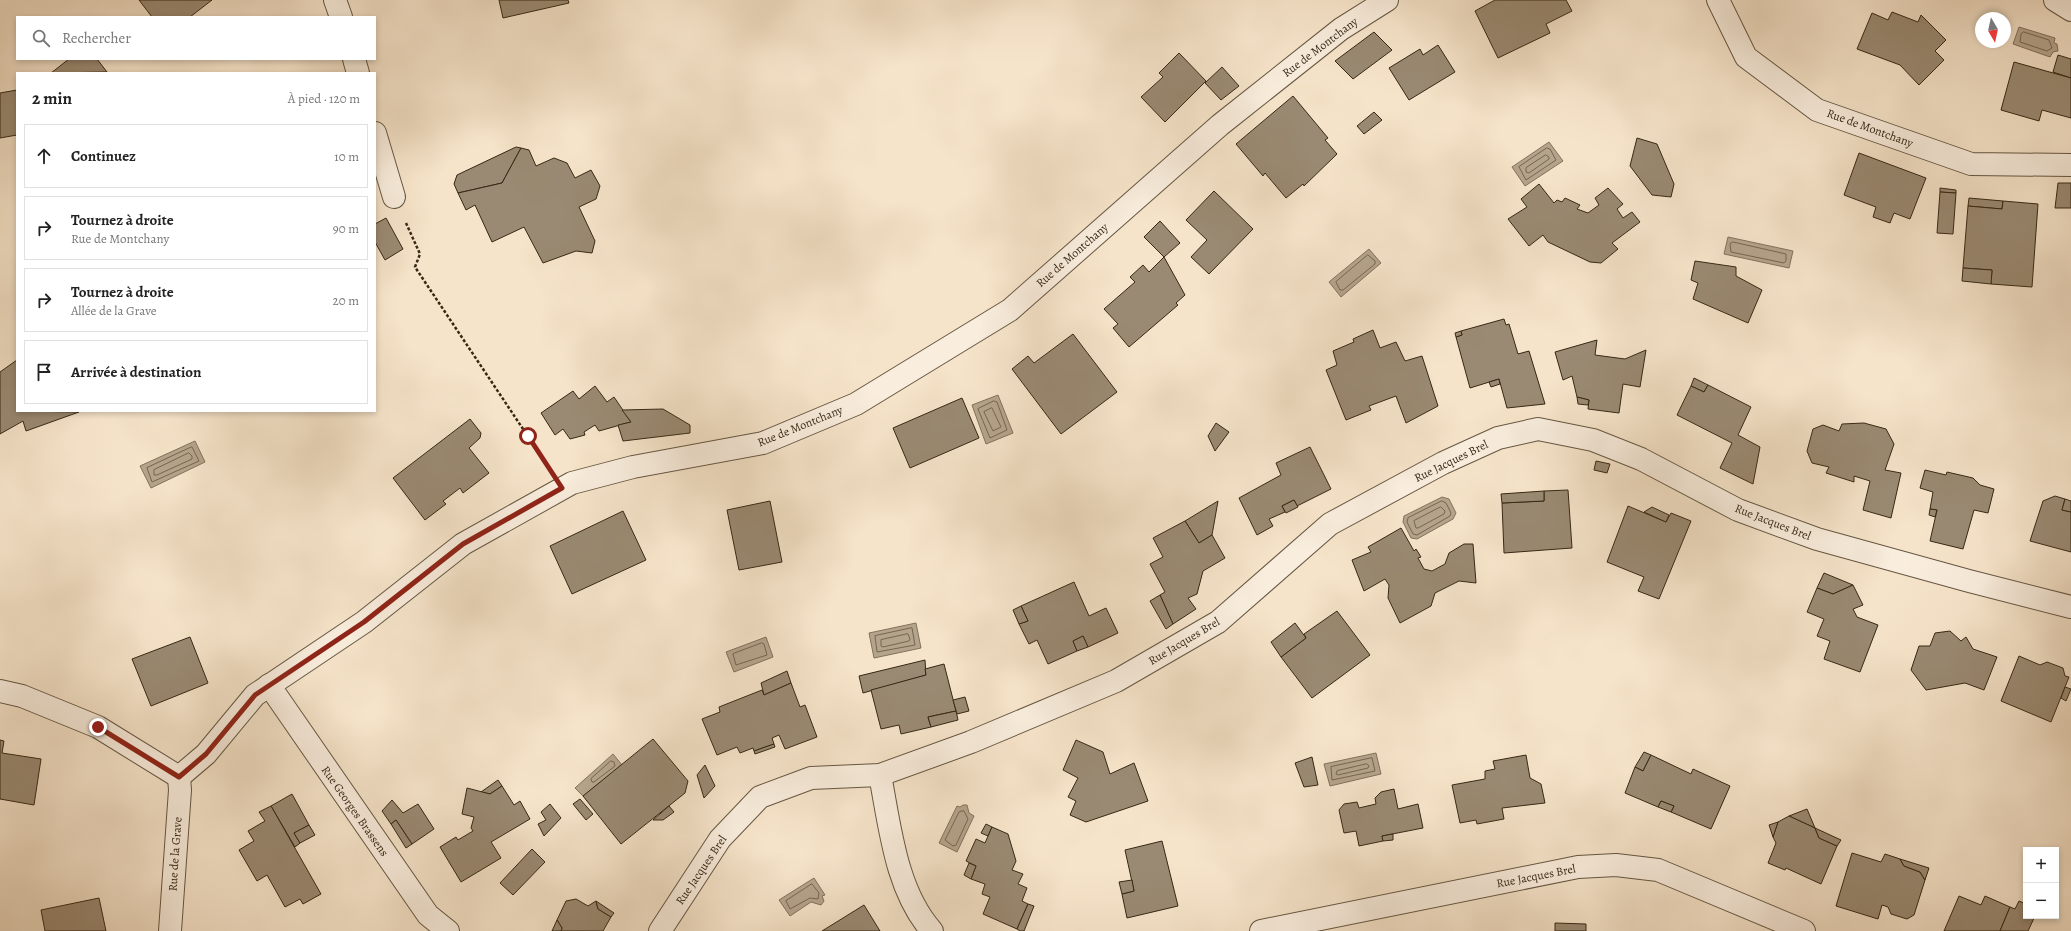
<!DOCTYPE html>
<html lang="fr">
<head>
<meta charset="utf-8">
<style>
  body { margin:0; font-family:Alegreya,serif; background:#f2f2f2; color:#222 }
  .controls { position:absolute; right:12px; bottom:12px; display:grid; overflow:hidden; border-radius:0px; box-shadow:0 2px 6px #0003 }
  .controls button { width:36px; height:36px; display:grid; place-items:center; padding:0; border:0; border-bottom:1px solid #e0e0e0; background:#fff; color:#222; font:20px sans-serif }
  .compass { position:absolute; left:1975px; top:12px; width:36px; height:36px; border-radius:50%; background:#fff; box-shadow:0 2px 6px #0003; rotate:171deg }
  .stop { position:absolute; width:12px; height:12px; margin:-9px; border:3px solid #8f2418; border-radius:50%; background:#fff }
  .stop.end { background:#8f2418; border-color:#fff; box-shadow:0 1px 4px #0008 }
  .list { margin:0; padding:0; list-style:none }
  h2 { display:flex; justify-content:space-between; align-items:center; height:52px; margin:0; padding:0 16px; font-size:17px }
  h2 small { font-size:13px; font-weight:400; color:#767676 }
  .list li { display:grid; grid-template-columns:26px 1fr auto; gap:12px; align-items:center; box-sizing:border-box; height:64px; margin:0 8px 8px; padding:0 8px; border:1px solid #e0e0e0; border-radius:0px }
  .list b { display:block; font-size:15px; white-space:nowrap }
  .list p { margin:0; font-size:13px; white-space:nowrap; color:#767676 }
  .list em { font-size:13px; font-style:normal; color:#767676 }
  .icon { flex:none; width:22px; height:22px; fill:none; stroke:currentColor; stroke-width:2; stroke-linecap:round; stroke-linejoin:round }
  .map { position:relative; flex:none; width:2071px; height:931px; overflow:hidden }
  .search { position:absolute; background:#fff; box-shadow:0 2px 6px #0003; left:16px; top:16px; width:360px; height:44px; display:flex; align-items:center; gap:10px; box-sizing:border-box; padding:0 14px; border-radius:0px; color:#767676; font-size:15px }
  .panel { position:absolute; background:#fff; box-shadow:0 2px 6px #0003; left:16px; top:72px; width:360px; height:340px; border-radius:0px }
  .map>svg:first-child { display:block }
  .water { fill:#b5a48c; stroke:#82725c }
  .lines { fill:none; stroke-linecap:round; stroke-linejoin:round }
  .shore { stroke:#766650; stroke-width:1 }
  .building { fill:#9a8a73; stroke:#362815 }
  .minor-casing { stroke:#665742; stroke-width:24 }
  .path { stroke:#362815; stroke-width:2.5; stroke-dasharray:3 2; stroke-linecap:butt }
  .minor { stroke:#f9eddd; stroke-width:22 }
  .route { stroke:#8f2418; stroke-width:5 }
  .labels { text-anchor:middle; stroke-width:3; stroke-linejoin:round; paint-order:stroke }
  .street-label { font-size:12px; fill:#362815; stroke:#f9eddd }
</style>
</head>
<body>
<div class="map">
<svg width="2071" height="931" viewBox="0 0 2071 931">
  <rect width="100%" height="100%" fill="#f6e4ca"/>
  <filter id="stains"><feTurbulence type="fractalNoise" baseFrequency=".005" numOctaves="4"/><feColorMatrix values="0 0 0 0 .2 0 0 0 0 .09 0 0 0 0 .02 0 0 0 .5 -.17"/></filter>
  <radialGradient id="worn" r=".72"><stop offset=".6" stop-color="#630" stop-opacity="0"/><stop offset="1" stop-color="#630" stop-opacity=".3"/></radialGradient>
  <g class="water">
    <polygon points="2019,27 2055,38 2054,43 2057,44 2058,51 2053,52 2050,57 2013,44"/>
    <polygon points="1549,142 1563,161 1525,186 1512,167"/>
    <polygon points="1728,237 1793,251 1789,268 1724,254"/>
    <polygon points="1369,249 1381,263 1341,297 1329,282"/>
    <polygon points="998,395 1013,433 986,444 972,405"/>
    <polygon points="195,441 205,462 151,488 140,466"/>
    <polygon points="1442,497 1449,499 1456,513 1453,519 1417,539 1411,538 1403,522 1404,516"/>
    <polygon points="916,623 921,648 874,658 869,633"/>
    <polygon points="766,637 773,657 734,672 726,652"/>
    <polygon points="1376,753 1381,774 1330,786 1324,764"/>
    <polygon points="613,754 622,765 583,796 575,788"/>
    <polygon points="963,805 967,805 969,813 974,816 957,852 939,843 957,806 960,807"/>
    <polygon points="814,878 825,895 822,896 824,901 821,905 811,902 790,916 779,900"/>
  </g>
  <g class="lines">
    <g class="shore">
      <polygon points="2024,32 2049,40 2052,48 2047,51 2020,42 2021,34"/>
      <polygon points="1547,148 1550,149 1556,160 1526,180 1519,167"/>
      <polygon points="1546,155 1549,157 1549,159 1529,173 1526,172 1526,168"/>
      <polygon points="1733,242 1786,254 1786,261 1784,263 1731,252 1730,244"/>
      <polygon points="1368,255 1375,261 1375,264 1343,290 1340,290 1336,282"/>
      <polygon points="994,401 997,402 1007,430 990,438 978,409"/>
      <polygon points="992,408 1001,427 993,431 984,412"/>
      <polygon points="192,447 199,461 152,482 147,468"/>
      <polygon points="189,453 192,456 192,459 157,475 154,475 154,470"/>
      <polygon points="1442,501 1446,503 1451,513 1450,516 1417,535 1413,534 1407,522 1408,518"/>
      <polygon points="1441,507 1445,511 1444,514 1418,528 1416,528 1414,521"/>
      <polygon points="912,628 915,645 877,652 875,636"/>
      <polygon points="908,634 910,639 909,641 883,647 881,646 881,640"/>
      <polygon points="762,643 764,644 767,655 736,665 733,654"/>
      <polygon points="1372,758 1375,771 1332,780 1331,767"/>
      <polygon points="611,761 614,762 615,766 594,782 592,782 591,779"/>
      <polygon points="1367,764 1369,766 1368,768 1338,775 1336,774 1337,771"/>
      <polygon points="964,811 968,819 956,845 953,846 945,840 959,812"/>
      <polygon points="812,884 819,893 818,899 810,898 790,909 786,901"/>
    </g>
  </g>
  <g class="building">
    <polygon points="139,0 212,0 190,17 152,17"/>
    <polygon points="499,0 568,0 569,3 503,18"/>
    <polygon points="1495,0 1566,0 1572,11 1546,24 1550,33 1498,58 1475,11"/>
    <polygon points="1892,12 1918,22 1921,15 1946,40 1935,51 1944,60 1919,85 1900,65 1857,49 1872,13 1888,20"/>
    <polygon points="1374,32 1392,50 1353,79 1335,61"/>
    <polygon points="1438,45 1455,72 1409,100 1389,68 1420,49 1423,55"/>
    <polygon points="1179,53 1206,81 1165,122 1141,97 1163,77 1159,73"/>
    <polygon points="2058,55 2071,59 2071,78 2053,72"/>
    <polygon points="69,59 97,59 107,72 51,73"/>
    <polygon points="2014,62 2071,78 2071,118 2042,110 2039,121 2001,110"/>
    <polygon points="1222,67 1239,86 1221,100 1205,83"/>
    <polygon points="17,90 17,135 0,138 0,93"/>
    <polygon points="1293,96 1328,138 1325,140 1337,154 1304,186 1303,184 1286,198 1265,173 1263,176 1236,144"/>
    <polygon points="1374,112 1382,120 1364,134 1357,126"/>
    <polygon points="1637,138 1657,144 1674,184 1671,197 1652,195 1630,166"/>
    <polygon points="516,147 521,148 502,183 458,193 454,184 457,175"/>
    <polygon points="521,148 529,150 536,166 554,158 567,163 575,178 591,170 600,186 596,199 579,207 595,241 592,253 576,251 543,263 524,227 492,242 475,205 466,210 458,193 502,183"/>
    <polygon points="1859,153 1926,178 1910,219 1894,213 1890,223 1873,217 1876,207 1844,195"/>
    <polygon points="2058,183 2071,183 2071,208 2055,208"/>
    <polygon points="1539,184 1554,203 1557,200 1562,202 1565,198 1580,205 1577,209 1588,213 1599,205 1595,198 1608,188 1623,204 1617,209 1623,218 1632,212 1640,222 1612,243 1618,249 1601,263 1590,262 1548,242 1543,235 1529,246 1508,219 1527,207 1521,199"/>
    <polygon points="1940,188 1956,190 1956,193 1940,192"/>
    <polygon points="1214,191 1253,229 1209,274 1191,257 1207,240 1186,220"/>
    <polygon points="1940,192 1956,193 1953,234 1937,233"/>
    <polygon points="1969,198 2003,201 2002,209 1968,206"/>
    <polygon points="2003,201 2038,204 2032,287 1991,284 1992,270 1963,268 1968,206 2002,209"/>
    <polygon points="386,218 403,249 385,260 375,242 375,224"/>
    <polygon points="1160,221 1180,243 1164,257 1144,237"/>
    <polygon points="1164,257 1185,295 1176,303 1178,305 1129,347 1113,328 1118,324 1104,309 1135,282 1130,277 1143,265 1149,272"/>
    <polygon points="1695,261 1736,267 1736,276 1762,290 1748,323 1693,299 1698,283 1691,280"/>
    <polygon points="1963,268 1992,270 1991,284 1962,281"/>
    <polygon points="1504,319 1506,325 1509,324 1518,354 1529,351 1545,404 1507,408 1499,379 1470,388 1456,337 1462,335 1461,331"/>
    <polygon points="1373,330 1380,348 1396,342 1405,361 1422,356 1438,406 1406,423 1396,396 1369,406 1371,410 1346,420 1326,370 1337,365 1333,351 1354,342 1353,339"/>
    <polygon points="1461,331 1462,335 1456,337 1455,333"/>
    <polygon points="1073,334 1117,392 1061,434 1012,369 1028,356 1034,363"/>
    <polygon points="1597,340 1595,355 1625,359 1646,350 1640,387 1623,384 1619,413 1588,409 1589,400 1577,397 1572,376 1563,380 1555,352"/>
    <polygon points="17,360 17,411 79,412 26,431 23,421 0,434 0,372"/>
    <polygon points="1694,378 1708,385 1704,392 1691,386"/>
    <polygon points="1499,379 1500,384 1491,387 1489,382"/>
    <polygon points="1708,385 1751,407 1738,435 1760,447 1753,484 1720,468 1732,443 1677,415 1691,386 1704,392"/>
    <polygon points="595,386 607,402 614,397 631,422 599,431 595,425 584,432 585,435 570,439 563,429 555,435 541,413 573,391 579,399"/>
    <polygon points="1577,397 1589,400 1588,405 1578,404"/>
    <polygon points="962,398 979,438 910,468 893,428"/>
    <polygon points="663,409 690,425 690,433 623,441 618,425 631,422 622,410"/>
    <polygon points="470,419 481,433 480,438 469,448 489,473 463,493 460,488 443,501 446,504 425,520 393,478"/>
    <polygon points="1216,423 1229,432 1215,451 1208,436"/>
    <polygon points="1864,423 1886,429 1894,444 1885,470 1901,473 1891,518 1863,510 1870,481 1854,476 1854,482 1826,473 1829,467 1812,463 1807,451 1813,429 1823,425 1839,431 1842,424"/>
    <polygon points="1310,447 1331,489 1297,506 1294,500 1282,506 1285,512 1269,519 1273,526 1257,535 1239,498 1281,475 1276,463"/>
    <polygon points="1596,461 1610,464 1607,473 1594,470"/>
    <polygon points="1925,470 1946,475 1947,472 1973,478 1980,485 1994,489 1988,513 1974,510 1963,549 1930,541 1937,510 1930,509 1933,492 1920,488"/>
    <polygon points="1568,490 1572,548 1504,553 1502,503 1544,501 1544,491"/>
    <polygon points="1544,491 1544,501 1502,503 1501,494"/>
    <polygon points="2055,496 2065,499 2062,510 2071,512 2071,552 2030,541 2043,501"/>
    <polygon points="2065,499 2071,501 2071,512 2062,510"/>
    <polygon points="1294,500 1298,507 1286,513 1282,506"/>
    <polygon points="770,501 782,562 739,570 727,510"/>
    <polygon points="1218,501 1212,535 1199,543 1185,521"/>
    <polygon points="1628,506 1666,522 1671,513 1691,521 1659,599 1638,591 1644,577 1607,562"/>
    <polygon points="1652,507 1669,515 1666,522 1644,512"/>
    <polygon points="1930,509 1937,510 1935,517 1929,515"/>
    <polygon points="623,511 646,560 572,594 550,546"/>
    <polygon points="1185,521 1199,543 1212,535 1225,558 1203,571 1197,594 1188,598 1196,609 1173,624 1160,595 1165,592 1150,564 1163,557 1153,538"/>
    <polygon points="1401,528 1414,551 1416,549 1421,557 1418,558 1424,569 1432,571 1445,564 1449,553 1464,544 1473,544 1476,583 1459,581 1435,593 1431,606 1400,623 1388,598 1389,585 1385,579 1364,591 1352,560 1371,552 1368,547"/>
    <polygon points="1824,573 1853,585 1833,594 1817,588"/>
    <polygon points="1074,582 1089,616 1106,608 1118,633 1088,647 1083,636 1073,641 1077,651 1048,664 1037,640 1029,644 1019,624 1028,621 1021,606"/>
    <polygon points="1853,585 1863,605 1853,609 1857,617 1878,625 1860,672 1824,659 1830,641 1817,636 1824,619 1807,612 1817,588 1833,594"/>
    <polygon points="1160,595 1173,624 1166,629 1150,601"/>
    <polygon points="1021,606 1028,621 1019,624 1013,610"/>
    <polygon points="1337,611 1370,655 1312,698 1281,657 1306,638 1304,634"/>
    <polygon points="1295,623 1306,638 1281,657 1271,642"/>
    <polygon points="1950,631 1961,641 1966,637 1973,649 1997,657 1984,690 1965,683 1926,690 1911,670 1919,646 1930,646 1935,633"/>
    <polygon points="1083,636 1088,647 1077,651 1073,641"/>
    <polygon points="190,637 208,683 151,706 132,659"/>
    <polygon points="2019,656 2040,665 2047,662 2063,668 2065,676 2069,677 2051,722 2001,701"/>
    <polygon points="925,660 926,675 863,693 859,676"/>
    <polygon points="944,664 956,711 928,717 931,727 901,734 899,725 881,729 871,690 926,675 925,669"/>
    <polygon points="787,671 791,683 764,695 761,683"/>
    <polygon points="791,683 800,707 805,705 817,737 785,749 779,735 772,738 774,744 754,751 753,748 740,753 737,747 717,755 702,719 720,712 719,707 762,690 764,695"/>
    <polygon points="2065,687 2071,689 2066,701 2061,698"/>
    <polygon points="965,697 969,711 957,714 953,700"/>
    <polygon points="956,711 958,720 931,727 928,717"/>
    <polygon points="653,739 688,781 685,793 621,844 583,796"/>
    <polygon points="0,740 4,741 2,753 41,759 34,805 0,799"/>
    <polygon points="1076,740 1103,752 1110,774 1134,763 1148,801 1086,822 1070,815 1076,801 1068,797 1078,778 1063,770"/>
    <polygon points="774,744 775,747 755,754 754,751"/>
    <polygon points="1644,752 1651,755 1643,771 1635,767"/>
    <polygon points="1526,755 1530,778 1541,784 1545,803 1502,808 1504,819 1477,824 1476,820 1460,823 1452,785 1485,779 1485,771 1495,769 1493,761"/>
    <polygon points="1651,755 1691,774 1693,769 1730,786 1711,829 1671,812 1674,806 1661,801 1658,807 1625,793 1635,767 1643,771"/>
    <polygon points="1312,757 1318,785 1304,787 1295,763"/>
    <polygon points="705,765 715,786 704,798 697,775"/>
    <polygon points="498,780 502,786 490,794 481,792"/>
    <polygon points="502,786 514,805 520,801 530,819 491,842 501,858 461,882 440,847 456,837 458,840 473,831 471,828 474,817 462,814 467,788 490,794"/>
    <polygon points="1394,789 1398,809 1418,804 1423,828 1382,836 1383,841 1359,846 1356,831 1344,833 1339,810 1344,804 1357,802 1359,808 1376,804 1375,798 1381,792"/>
    <polygon points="292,794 309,825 294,833 300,843 295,847 271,806"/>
    <polygon points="580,799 593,814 586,820 573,804"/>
    <polygon points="392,800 403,813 418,804 434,829 412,844 396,820 391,824 382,811"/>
    <polygon points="1661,801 1674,806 1671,812 1658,807"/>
    <polygon points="550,804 561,818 544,836 538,824 546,820 541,812"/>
    <polygon points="271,806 321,894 303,904 300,899 285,907 267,875 257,881 239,850 254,841 248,831 265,821 259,812"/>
    <polygon points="669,806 674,812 663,820 653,820"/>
    <polygon points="1807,809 1815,828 1789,816"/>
    <polygon points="1789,816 1815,828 1819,838 1837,846 1821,884 1786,868 1785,870 1768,863 1776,843 1773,837 1778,822"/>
    <polygon points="396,820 412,844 406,848 391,824"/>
    <polygon points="1778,822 1773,837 1769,825"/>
    <polygon points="986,824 992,827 988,836 981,833"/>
    <polygon points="309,825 315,835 300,843 294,833"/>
    <polygon points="992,827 1008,834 1016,861 1012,870 1023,874 1018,884 1027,888 1022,901 1028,904 1017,929 983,914 990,897 982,894 985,884 971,879 976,866 966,861 976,839 985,843"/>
    <polygon points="1815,828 1841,840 1837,846 1819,838"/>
    <polygon points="1393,834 1393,840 1383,841 1382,836"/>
    <polygon points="1162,841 1178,906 1127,918 1122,894 1134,891 1125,850"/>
    <polygon points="532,849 545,862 513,895 500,883"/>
    <polygon points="1852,853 1881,862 1885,854 1900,859 1904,866 1920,872 1925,880 1914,915 1907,919 1891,914 1888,907 1882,905 1878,919 1836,906"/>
    <polygon points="1900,859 1929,868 1925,880 1920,872 1904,866"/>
    <polygon points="969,863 976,866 971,879 964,875"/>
    <polygon points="1132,880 1134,891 1122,894 1119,882"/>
    <polygon points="1959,896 1981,905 1985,896 2010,907 2000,931 1944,931"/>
    <polygon points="99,898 106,931 45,931 41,910"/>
    <polygon points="576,899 588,906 596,901 598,909 611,917 603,931 561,931 562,928 557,920 566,901"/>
    <polygon points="596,901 614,913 611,917 598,909"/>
    <polygon points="2019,901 2026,904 2026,916 2035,916 2028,931 2000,931 2010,907 2015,909"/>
    <polygon points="1028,904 1034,906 1024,931 1020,931 1017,929"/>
    <polygon points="864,905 880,931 822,931"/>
    <polygon points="557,920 562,928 561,931 552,931"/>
    <polygon points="1555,923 1586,924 1586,931 1555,931"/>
  </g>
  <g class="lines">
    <g class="minor-casing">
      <g id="minor">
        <polyline points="335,0 341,17"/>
        <polyline points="1718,0 1746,57 1817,110 1971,164 2071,165"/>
        <polyline points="2055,0 2071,10"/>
        <polyline points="354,59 358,73"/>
        <polyline points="375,133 394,197"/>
        <polyline points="269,685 428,915 448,931"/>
        <polyline points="0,691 22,696 98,727 179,777"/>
        <path d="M880,775C890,827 896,891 932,931"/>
        <polyline points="179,777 206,754 255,695 364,622 463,544 572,483 633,467 763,443 856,404 1010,310 1220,125 1341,29 1387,0"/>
        <polyline points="170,931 180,790 179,777"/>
        <polyline points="660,931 720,839 760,797 811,778 880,775 971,742 1116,681 1218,622 1330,524 1443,463 1498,438 1538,429 1593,440 1641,459 1738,510 1817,539 1969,581 2071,607"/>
        <polyline points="1261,931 1578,867 1616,865 1658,870 1804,931"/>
      </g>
    </g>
    <polyline class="path" points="406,223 420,254 415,267 547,465"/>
    <use href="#minor" class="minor"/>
  </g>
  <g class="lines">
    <polyline class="route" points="98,727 179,777 206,754 255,695 364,622 463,544 562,488 528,436"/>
  </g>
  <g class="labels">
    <g class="street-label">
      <text transform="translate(1320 47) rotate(-37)" y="4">Rue de Montchany</text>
      <text transform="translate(1870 128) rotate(20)" y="4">Rue de Montchany</text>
      <text transform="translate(1072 255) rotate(-41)" y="4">Rue de Montchany</text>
      <text transform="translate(800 426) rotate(-22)" y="4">Rue de Montchany</text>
      <text transform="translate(1451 461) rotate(-26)" y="4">Rue Jacques Brel</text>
      <text transform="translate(1773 522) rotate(21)" y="4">Rue Jacques Brel</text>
      <text transform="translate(1184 641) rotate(-31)" y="4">Rue Jacques Brel</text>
      <text transform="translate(355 811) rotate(55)" y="4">Rue Georges Brassens</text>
      <text transform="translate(175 854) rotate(-86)" y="4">Rue de la Grave</text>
      <text transform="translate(701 870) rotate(-56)" y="4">Rue Jacques Brel</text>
      <text transform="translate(1536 876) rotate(-11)" y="4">Rue Jacques Brel</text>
    </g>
  </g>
  <rect width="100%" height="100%" filter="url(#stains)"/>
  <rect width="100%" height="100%" fill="url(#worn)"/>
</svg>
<div class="controls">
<button>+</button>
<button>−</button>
</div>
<svg class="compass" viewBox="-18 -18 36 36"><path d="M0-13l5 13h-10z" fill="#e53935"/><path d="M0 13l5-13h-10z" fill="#767676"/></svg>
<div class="stop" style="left:528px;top:436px"></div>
<div class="stop end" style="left:98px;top:727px"></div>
<div class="search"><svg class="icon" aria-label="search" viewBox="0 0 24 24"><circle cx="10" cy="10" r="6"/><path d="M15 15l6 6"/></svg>Rechercher</div>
<section class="panel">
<h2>2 min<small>À pied · 120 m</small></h2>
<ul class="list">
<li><svg class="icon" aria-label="ahead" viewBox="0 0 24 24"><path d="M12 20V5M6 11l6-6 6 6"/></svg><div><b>Continuez</b></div><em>10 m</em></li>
<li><svg class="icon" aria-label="right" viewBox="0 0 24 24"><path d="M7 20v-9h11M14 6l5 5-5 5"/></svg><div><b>Tournez à droite</b><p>Rue de Montchany</p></div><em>90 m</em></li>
<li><svg class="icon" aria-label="right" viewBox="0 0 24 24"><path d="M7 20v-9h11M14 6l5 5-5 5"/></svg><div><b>Tournez à droite</b><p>Allée de la Grave</p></div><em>20 m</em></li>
<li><svg class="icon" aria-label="arrive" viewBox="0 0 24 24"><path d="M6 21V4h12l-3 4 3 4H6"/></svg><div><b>Arrivée à destination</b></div></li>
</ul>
</section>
</div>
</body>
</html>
